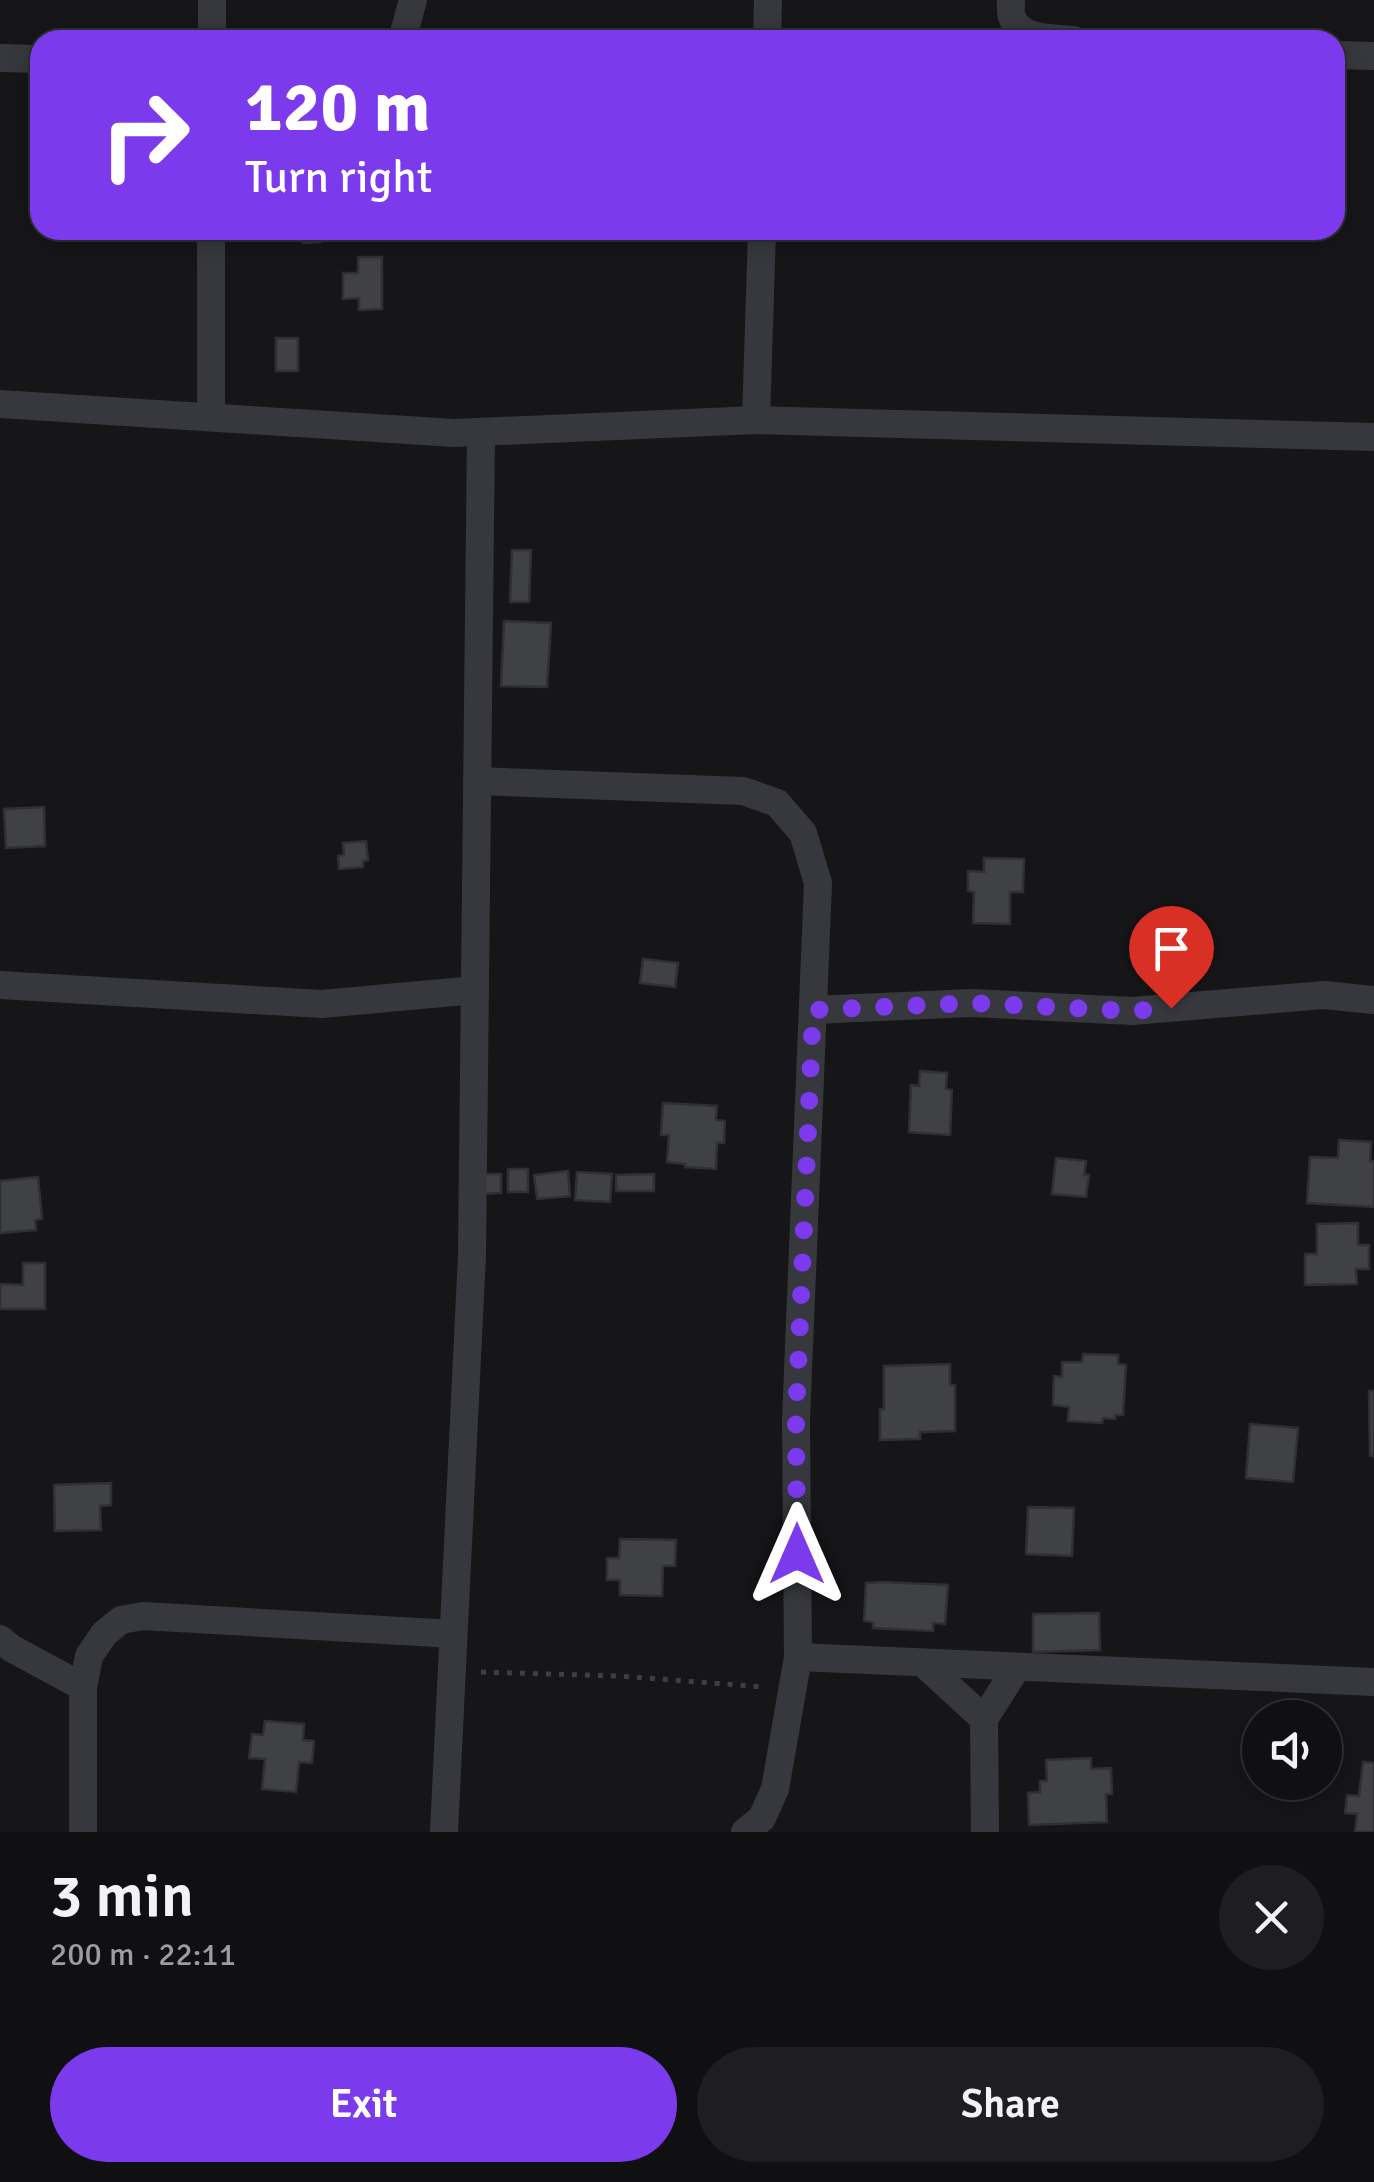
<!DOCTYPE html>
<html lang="en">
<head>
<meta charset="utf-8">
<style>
  :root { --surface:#101012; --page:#1e1e20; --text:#f1f3f6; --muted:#9c9d9f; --line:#303032; --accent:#7c3aed }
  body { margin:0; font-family:Signika,sans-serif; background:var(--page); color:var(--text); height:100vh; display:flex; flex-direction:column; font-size:38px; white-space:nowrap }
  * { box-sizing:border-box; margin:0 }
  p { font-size:32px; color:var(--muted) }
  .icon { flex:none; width:55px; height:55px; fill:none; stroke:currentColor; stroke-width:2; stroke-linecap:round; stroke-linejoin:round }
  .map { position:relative; height:1832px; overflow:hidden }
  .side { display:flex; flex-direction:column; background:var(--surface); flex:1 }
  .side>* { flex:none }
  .top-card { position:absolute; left:30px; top:30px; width:1315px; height:210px; border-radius:30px; box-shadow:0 5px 25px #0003,0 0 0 2px var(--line); background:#7c3aed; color:#fff; overflow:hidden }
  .controls { position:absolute; left:1242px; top:1700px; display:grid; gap:20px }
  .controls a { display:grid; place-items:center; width:100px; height:100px; border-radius:50%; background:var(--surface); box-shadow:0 5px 25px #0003,0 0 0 2px var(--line); font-size:50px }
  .pin { position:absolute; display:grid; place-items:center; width:85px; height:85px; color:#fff; margin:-102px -42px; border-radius:50% 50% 50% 0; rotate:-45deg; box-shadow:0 0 10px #0007 }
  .pin .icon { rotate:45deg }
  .me { position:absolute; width:110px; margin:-55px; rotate:0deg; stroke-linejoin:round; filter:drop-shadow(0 0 8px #0008) }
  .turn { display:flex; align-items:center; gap:35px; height:210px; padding:0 50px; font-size:45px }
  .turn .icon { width:130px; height:130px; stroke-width:2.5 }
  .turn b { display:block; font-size:70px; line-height:85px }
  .round { display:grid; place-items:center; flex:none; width:105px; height:105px; border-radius:52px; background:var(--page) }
  .head { display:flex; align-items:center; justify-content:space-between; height:170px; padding:0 50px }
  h1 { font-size:60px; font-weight:600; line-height:75px }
  .action { display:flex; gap:20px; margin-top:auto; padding:20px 50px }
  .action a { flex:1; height:115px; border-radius:60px; background:var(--accent); color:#fff; font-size:40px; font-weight:600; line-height:115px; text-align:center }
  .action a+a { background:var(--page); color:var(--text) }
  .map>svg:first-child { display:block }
</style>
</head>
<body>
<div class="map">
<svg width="1374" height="1832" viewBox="0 0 1374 1832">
  <rect width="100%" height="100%" fill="#161618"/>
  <g fill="#404145" stroke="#303034" stroke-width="2.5">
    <path d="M283 230H360V237L320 238V242L303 243V236L283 237Z"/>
    <path d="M358 257H382V309L359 310V298L343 299V273H358Z"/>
    <rect x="276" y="338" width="22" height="33"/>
    <path d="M512 550H531L529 602H510Z"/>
    <path d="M504 621 551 623 547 687 501 686Z"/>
    <path d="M44 807 45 846 6 848 4 809Z"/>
    <path d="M366 841 368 860 363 861V867L339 869 338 856 344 855 343 843Z"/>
    <path d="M984 858 1024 859 1023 892H1010V924L973 923 974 892 968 891V871L984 872Z"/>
    <path d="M643 959 678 963 675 987 640 983Z"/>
    <path d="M920 1071 947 1073 946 1089 952 1090 950 1135 909 1132 911 1085 919 1086Z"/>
    <path d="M663 1103 717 1106 716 1120 725 1121 724 1143H717L716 1169 685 1167V1164L667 1162 669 1135H661Z"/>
    <path d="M1339 1140 1371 1142 1370 1161H1374V1207L1307 1203 1310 1157 1338 1158Z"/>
    <path d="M1056 1158 1086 1161 1084 1175H1089L1086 1197 1052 1194Z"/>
    <rect x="508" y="1169" width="20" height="23"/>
    <path d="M568 1171 570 1196 537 1199 534 1175Z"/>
    <path d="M577 1172 612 1174 610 1202 575 1200Z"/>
    <path d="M479 1174H501V1193L479 1194Z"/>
    <path d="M654 1174V1191H616V1175Z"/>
    <path d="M38 1177 42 1219 35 1220 36 1230 0 1233V1181Z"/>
    <path d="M1358 1223V1245H1369V1269H1356L1357 1284 1305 1285V1254H1317V1224Z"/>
    <path d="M23 1263H45V1309H0V1284L23 1285Z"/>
    <path d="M1083 1354 1118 1355V1364L1126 1365 1123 1415H1115V1419L1103 1418 1102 1423 1068 1421 1069 1407 1053 1405 1054 1376 1062 1377V1362H1082Z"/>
    <path d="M950 1364V1385H955V1431L920 1432V1439L880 1440V1409H884V1366Z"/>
    <path d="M1369 1391H1374V1456H1370Z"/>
    <path d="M1250 1424 1298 1428 1293 1482 1246 1478Z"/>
    <path d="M111 1483V1505L100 1506 101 1530 55 1531 54 1485Z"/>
    <path d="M1028 1507 1074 1508 1072 1556 1026 1554Z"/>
    <path d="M620 1539 676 1540 675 1566H663L662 1596 620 1595V1580H607V1558H619Z"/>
    <path d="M883 1582 948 1585 945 1624 933 1623V1631L873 1628V1622L864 1621 866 1583Z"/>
    <path d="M1099 1613 1100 1650 1033 1652V1614Z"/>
    <path d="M265 1721 304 1724 303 1740 314 1741 312 1763 299 1762 296 1792 262 1789 265 1759 249 1758 252 1734 263 1735Z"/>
    <path d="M1091 1758V1769L1111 1768 1112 1794H1106L1107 1822 1029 1825 1028 1793 1040 1792V1781H1047L1046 1760Z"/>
    <path d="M1363 1762 1374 1763V1832H1355L1357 1814 1345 1813 1347 1795 1359 1796Z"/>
  </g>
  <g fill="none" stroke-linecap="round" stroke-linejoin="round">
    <path stroke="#3d3f44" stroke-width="5" stroke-dasharray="5 8" stroke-linecap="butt" d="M481 1672 619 1676 764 1687"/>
    <g stroke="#37383d" stroke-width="28">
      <path d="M1011 0C1011 6 1010 12 1012 17 1019 40 1055 38 1073 40"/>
      <path d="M212 40V0"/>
      <path d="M402 40 413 0"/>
      <path d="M767 40 768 0"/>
      <path d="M1335 55 1374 56"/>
      <path d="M0 58 40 59"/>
      <path d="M0 404 454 433 756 420 1374 437"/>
      <path d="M211 417V230"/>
      <path d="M756 420 762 230"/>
      <path d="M477 781 743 791 777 803 803 833 818 883 796 1419 798 1657 775 1789 762 1818 745 1832"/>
      <path d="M0 985 322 1004 475 990"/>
      <path d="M813 1010 972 1003 1132 1011 1324 995 1374 1000"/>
      <path d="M0 1639 11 1648 83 1687"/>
      <path d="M798 1657 1374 1682"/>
      <path d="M923 1663 984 1719"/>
      <path d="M83 1832V1687L89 1656 104 1634 121 1620 143 1616 453 1634"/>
      <path d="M444 1832 472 1255 481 433"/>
      <path d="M985 1832 984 1719 1017 1667"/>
    </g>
  </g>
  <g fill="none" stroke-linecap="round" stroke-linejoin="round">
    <path stroke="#7c3aed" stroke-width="18" stroke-dasharray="0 32.4" d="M797 1554 796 1418 813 1010 972 1003 1132 1011 1171 1008"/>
  </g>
</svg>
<div class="controls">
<a><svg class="icon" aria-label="sound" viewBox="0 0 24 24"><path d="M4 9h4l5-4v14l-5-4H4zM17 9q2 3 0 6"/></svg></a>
</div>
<div class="pin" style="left:1171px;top:1008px;background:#d93025"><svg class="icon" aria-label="arrive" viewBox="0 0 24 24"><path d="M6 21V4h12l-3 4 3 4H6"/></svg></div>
<svg class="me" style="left:797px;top:1554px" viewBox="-20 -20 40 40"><path d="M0-17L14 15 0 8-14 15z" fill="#7c3aed" stroke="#fff" stroke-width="4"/></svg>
<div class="top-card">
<div class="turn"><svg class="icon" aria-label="right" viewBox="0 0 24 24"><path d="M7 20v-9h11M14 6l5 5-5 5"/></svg><div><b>120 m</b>Turn right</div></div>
</div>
</div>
<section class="side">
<div class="head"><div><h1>3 min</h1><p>200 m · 22:11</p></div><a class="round"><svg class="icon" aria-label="close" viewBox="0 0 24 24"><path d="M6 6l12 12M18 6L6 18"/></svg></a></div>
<div class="action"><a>Exit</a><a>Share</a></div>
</section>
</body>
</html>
